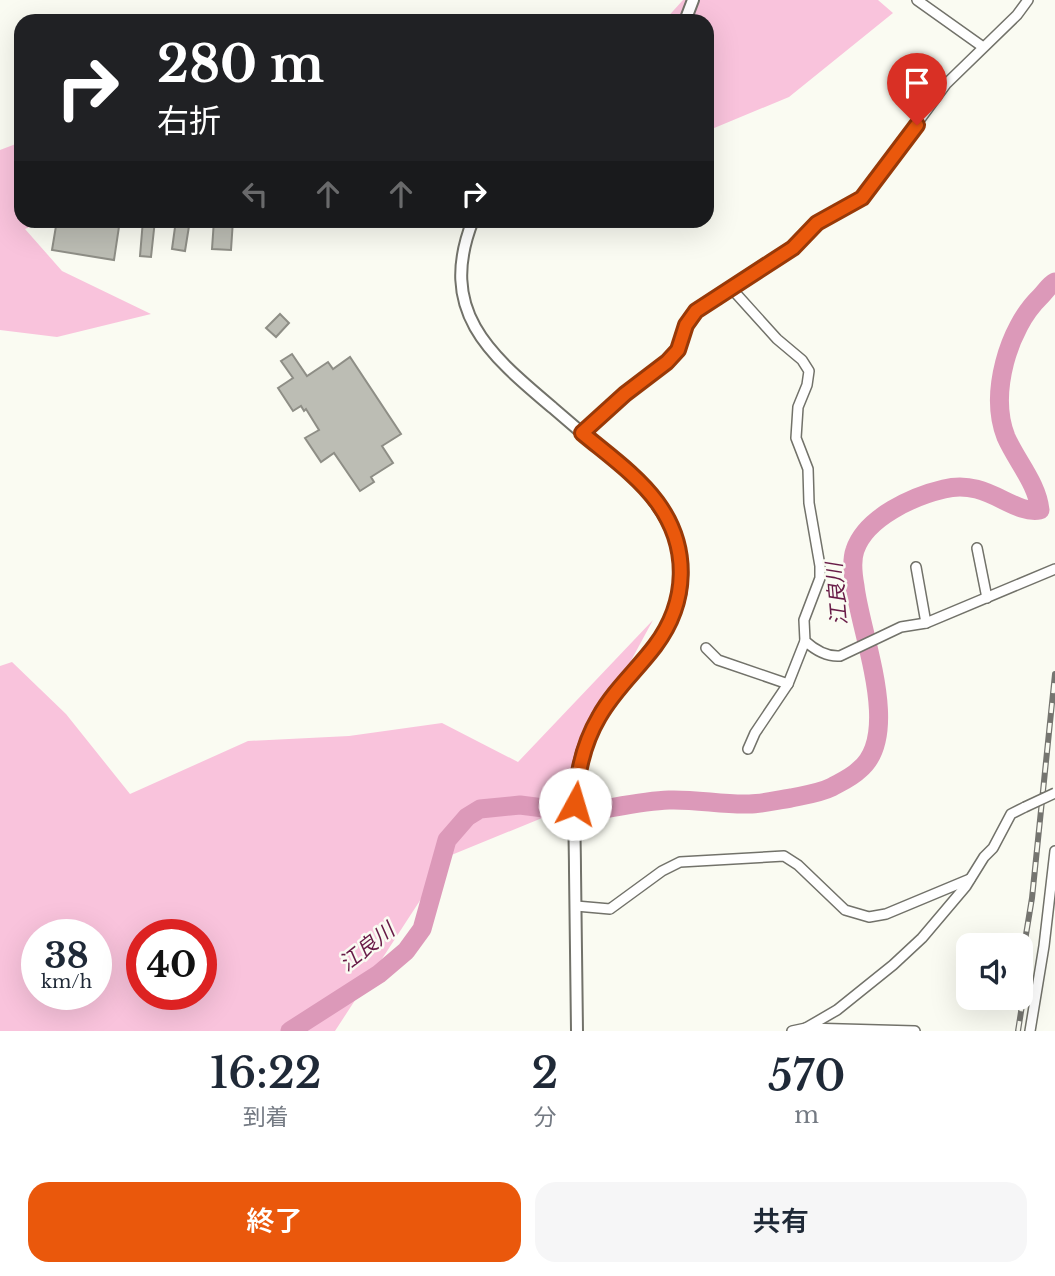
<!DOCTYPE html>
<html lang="ja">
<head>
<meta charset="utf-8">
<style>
  :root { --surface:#fff; --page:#f6f6f7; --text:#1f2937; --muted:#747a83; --accent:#ea580c }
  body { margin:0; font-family:"Libre Baskerville","Noto Sans JP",serif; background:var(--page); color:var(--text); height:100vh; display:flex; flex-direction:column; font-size:26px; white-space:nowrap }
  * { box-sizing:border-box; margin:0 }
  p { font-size:23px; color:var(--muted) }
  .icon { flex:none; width:38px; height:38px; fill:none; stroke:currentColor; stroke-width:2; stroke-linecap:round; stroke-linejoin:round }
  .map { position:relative; height:1031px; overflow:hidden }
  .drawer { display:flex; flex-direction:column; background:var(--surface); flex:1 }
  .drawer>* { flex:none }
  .top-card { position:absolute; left:14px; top:14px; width:700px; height:214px; border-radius:21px; box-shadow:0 7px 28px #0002; background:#202124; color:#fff; overflow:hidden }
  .buttons { position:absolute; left:956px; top:933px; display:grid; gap:14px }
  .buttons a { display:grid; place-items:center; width:77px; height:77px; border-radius:14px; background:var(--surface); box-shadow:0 7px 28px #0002; font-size:35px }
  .speed { position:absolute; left:21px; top:919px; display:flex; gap:14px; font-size:35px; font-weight:700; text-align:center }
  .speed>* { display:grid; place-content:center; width:91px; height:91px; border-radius:50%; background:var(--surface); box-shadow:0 7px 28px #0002; line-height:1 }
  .speed small { font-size:18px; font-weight:400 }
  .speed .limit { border:10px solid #d22; background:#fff; color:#111 }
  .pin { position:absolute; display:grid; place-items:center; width:60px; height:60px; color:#fff; margin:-72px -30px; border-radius:50% 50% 50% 0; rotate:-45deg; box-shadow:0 0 7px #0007 }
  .pin .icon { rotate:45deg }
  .me { position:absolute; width:77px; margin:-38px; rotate:6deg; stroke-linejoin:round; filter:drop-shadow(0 0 5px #0008) }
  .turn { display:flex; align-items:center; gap:24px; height:147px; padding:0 28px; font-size:32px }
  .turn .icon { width:91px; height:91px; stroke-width:2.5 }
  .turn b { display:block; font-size:49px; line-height:60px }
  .lanes { display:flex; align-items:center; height:66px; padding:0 28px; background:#0003; justify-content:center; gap:35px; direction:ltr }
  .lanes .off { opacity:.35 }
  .eta { display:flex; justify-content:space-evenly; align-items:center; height:119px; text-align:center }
  .eta b { font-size:42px; font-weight:600; line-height:49px }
  .action { display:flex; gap:14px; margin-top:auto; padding:14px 28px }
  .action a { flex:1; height:80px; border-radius:21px; background:var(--accent); color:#fff; font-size:28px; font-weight:600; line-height:80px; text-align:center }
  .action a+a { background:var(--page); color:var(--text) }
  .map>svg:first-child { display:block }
</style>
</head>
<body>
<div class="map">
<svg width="1055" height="1031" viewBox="0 0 1055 1031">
  <rect width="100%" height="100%" fill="#fafbf2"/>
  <g fill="#f9c3dc" fill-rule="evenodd">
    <path d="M683 0H878L893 13 789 97 707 131V21H664Z"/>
    <path d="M21 142V220L44 221 25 229 62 271 151 314 57 337 0 330V150Z"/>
    <path d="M653 620 547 816 449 856 335 1031H0V666L12 662 66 714 130 794 248 741 349 736 442 723 518 762ZM37 934H96V994H37ZM142 934H201V994H142Z"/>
  </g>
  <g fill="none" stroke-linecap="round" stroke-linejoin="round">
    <g stroke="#dc99b9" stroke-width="19">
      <path d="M585 812C613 808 642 801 669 800 696 799 723 805 749 804 763 804 777 800 791 798 805 795 820 793 832 787 841 782 852 777 859 770 903 735 860 633 855 586 853 575 851 561 855 550 866 517 914 496 944 489 987 478 1012 515 1040 510 1037 483 1017 462 1006 437 989 394 1008 328 1040 297 1046 291 1049 285 1055 282"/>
      <path d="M290 1031 379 974 406 951 422 929 447 840 467 817 480 809 520 805 567 811"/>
    </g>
  </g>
  <g fill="#bcbdb4" stroke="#8e8e86" stroke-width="2">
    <path d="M57 220H120L114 260 52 250Z"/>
    <path d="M143 220H155L151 257 140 256Z"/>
    <path d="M176 220H190L185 251 172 249Z"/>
    <path d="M214 220H233L231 250 212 249Z"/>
    <path d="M280 314 289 323 276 337 266 328Z"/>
    <path d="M292 354 307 376 328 362 333 369 350 357 401 434 382 446 393 463 371 477 374 482 360 491 334 453 321 462 305 438 319 430 306 409 304 411 301 406 293 411 278 388 293 378 281 361Z"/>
  </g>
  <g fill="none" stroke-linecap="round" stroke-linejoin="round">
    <g stroke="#72726a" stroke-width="12">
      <g id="minor">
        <path d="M917 0 983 47"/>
        <path d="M731 288 777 339 802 360 809 371 807 385 798 407 796 438 808 469 809 503 820 566V578L804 620 805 641C815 650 826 657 840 656L901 627 926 623 1055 569"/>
        <path d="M582 433 626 394 667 362 678 350 686 325 696 311 793 248 817 223 862 198 946 84 1017 15 1028 0"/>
        <path d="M977 548 987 598"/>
        <path d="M916 567 926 623"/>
        <path d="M706 648 718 660 788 684"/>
        <path d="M748 749 755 733 788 684 805 641"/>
        <path d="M576 906 610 909 662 871 680 862 784 856 798 865 845 910 869 917 886 914 970 879"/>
        <path d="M806 1028 837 1010 893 965 922 938 966 886 984 857 993 848 1011 814 1025 807"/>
        <path d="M792 1031 806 1028 915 1031"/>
        <path d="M1030 1031 1044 946 1055 851"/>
      </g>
    </g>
    <g stroke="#72726a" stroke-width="14">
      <g id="tertiary">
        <path d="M685 21 693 0"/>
        <path d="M473 220C437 311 489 354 553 408 581 432 610 457 638 481 685 533 701 590 653 648 625 684 588 718 579 764 572 799 575 835 575 871 576 924 576 978 577 1031"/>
      </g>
    </g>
    <use href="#minor" stroke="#fff" stroke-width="9"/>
    <use href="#tertiary" stroke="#fff" stroke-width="10"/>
    <g stroke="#757570" stroke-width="6">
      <g id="rail">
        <path d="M1020 971 1032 898 1055 674"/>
        <path d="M1018 1031 1029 961"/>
      </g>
    </g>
    <use href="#rail" stroke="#fafbf2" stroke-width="3.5" stroke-dasharray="10" stroke-linecap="butt"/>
    <g stroke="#72726a" stroke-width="12" stroke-linecap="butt">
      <path id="minor-bridge" d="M1025 807 1055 793"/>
    </g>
    <use href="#minor-bridge" stroke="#fff" stroke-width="9"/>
  </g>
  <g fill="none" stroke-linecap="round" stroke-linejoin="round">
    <g stroke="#983908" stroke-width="18">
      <path id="route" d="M575 804C577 773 583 744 599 717 614 690 637 670 655 646 688 602 690 547 657 502 637 475 607 454 582 433L625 394 667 362 678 350 686 325 696 311 793 248 817 223 862 198 917 125"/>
    </g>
    <use href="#route" stroke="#ea580c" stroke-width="12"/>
  </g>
  <g text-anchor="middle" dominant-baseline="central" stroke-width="5" stroke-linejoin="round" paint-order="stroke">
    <g font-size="21" font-style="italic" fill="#681b47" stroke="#fafbf2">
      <text transform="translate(837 594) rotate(-95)">江良川</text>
      <text transform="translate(367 947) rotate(-38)">江良川</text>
    </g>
  </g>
</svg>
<div class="buttons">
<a><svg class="icon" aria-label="sound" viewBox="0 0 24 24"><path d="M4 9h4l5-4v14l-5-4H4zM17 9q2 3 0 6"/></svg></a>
</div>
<div class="speed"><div>38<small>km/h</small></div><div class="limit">40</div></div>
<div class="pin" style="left:917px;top:125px;background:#d93025"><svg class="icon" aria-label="arrive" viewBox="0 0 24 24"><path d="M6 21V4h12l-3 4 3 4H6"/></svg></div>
<svg class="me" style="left:575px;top:804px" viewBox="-20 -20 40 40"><circle r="19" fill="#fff"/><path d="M0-13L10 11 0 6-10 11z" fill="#ea580c"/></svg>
<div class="top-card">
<div class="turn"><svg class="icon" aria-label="right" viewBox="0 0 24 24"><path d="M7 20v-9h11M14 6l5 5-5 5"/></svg><div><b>280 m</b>右折</div></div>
<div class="lanes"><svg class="icon off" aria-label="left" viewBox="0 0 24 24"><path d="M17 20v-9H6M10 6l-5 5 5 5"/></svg><svg class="icon off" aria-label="ahead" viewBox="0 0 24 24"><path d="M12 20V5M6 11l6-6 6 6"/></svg><svg class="icon off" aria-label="ahead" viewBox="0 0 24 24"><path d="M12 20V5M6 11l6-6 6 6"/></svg><svg class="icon" aria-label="right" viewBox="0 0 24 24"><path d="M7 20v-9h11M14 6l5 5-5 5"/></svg></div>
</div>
</div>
<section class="drawer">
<div class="eta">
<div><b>16:22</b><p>到着</p></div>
<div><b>2</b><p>分</p></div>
<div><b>570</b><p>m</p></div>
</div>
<div class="action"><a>終了</a><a>共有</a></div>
</section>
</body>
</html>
